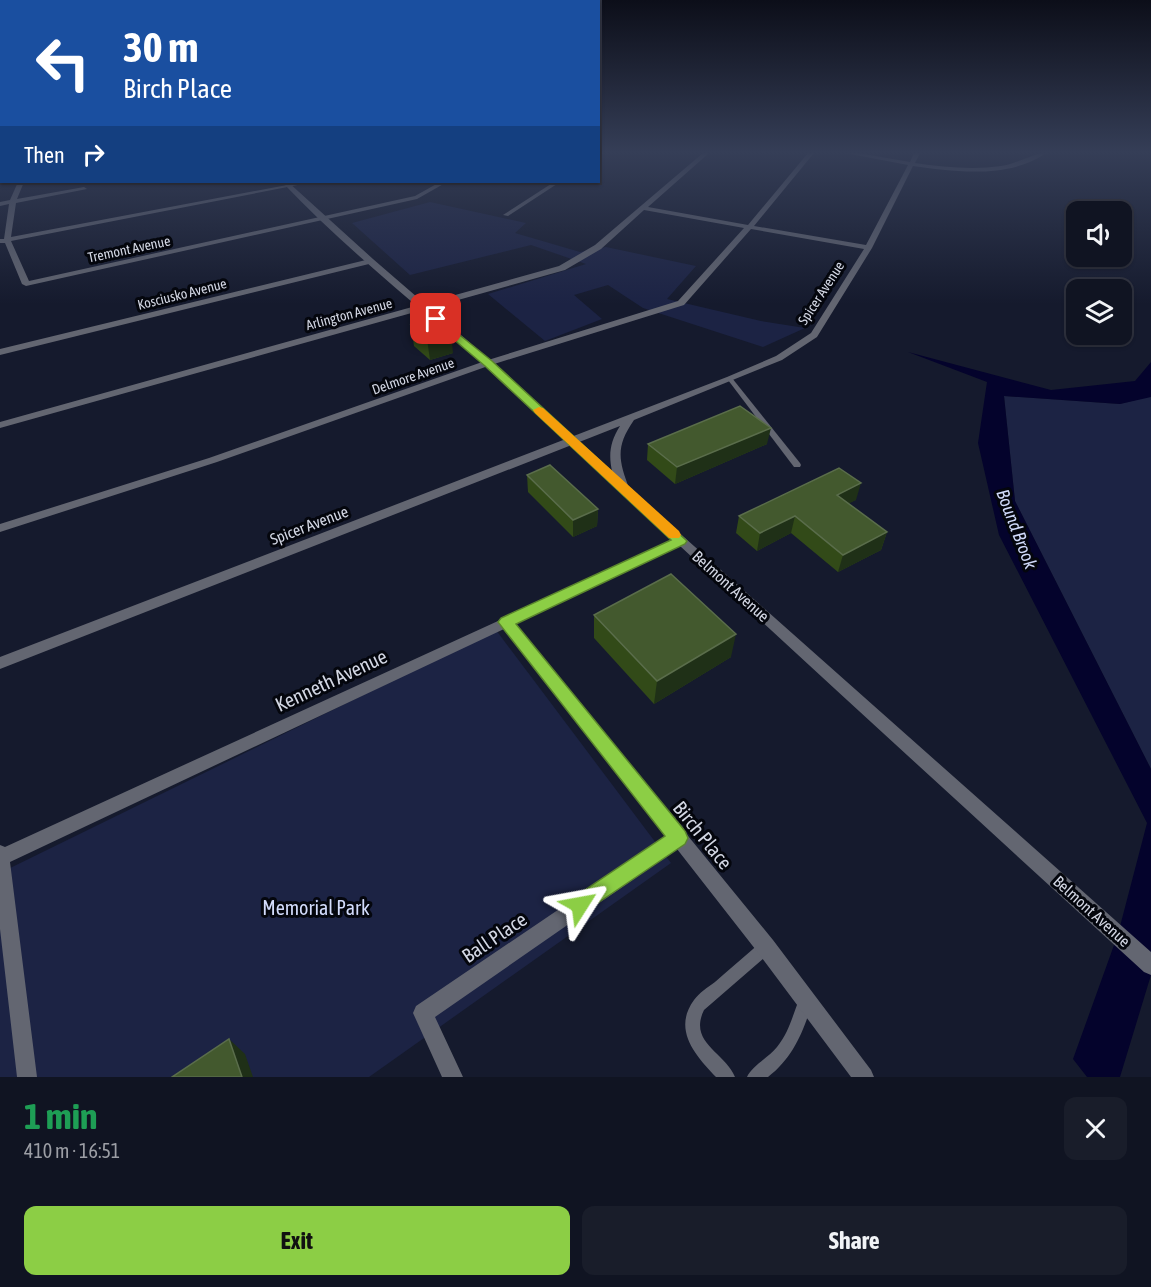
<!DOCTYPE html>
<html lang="en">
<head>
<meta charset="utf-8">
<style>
  :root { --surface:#101422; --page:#191d2a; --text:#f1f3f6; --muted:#9c9ea5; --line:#303340; --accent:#8cce45 }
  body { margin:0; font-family:"Asap Condensed",sans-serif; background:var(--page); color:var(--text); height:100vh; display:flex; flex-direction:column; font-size:22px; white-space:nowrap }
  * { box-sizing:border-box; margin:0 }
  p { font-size:20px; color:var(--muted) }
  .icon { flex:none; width:33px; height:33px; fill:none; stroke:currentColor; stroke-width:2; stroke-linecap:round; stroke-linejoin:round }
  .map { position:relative; height:1077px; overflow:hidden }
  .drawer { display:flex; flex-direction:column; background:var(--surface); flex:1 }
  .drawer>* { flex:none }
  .guide { position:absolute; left:0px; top:0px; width:600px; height:183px; box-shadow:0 2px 4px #0004,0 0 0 2px var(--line); background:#1a4fa0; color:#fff; overflow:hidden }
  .tools { position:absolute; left:1066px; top:201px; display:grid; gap:12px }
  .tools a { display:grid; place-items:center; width:66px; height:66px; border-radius:12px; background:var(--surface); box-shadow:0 2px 4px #0004,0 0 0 2px var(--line); font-size:30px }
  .pin { position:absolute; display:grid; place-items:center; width:51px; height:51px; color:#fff; margin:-26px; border-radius:12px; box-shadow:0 3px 9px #0006 }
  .me { position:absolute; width:66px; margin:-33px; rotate:56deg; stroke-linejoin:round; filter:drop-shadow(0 0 4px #0008) }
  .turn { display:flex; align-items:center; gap:21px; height:126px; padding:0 24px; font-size:27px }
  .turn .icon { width:78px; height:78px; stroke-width:2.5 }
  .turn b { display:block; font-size:42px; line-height:51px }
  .then { display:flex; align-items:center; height:57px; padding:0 24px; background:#0003; gap:12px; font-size:22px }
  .round { display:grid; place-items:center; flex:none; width:63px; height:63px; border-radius:12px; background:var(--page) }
  .head { display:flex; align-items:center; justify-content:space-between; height:102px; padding:0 24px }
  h1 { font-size:36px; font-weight:700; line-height:45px; color:#1e9e55 }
  .cta { display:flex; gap:12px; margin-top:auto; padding:12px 24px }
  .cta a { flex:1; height:69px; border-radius:12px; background:var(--accent); color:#111; font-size:24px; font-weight:700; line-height:69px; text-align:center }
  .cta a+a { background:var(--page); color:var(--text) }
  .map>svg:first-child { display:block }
</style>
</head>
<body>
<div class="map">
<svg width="1151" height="1077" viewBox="0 0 1151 1077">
  <rect width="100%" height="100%" fill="#151a2d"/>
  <g fill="#1c2344">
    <path d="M430 202 526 223 515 233 580 252 606 247 696 266 667 299 761 321 805 328 763 347 643 308 608 285 574 295 602 319 545 341 488 294 586 264 531 245 410 275 352 223Z"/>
    <path d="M1004 396 1120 404 1151 396V769L1015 501Z"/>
    <path d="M496 630 671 863 369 1077H0V873Z"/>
  </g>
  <path fill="#04032c" d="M908 352 1051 390 1135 381 1151 362V397L1120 404 1004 396 1015 501 1151 769V975L1120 1077H1087L1073 1059 1118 934 1147 823 999 535 978 443 987 382Z"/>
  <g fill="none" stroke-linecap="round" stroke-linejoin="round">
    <g fill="#636671" fill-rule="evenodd">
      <path d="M730 377 732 378 800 463 801 465 800 467H794L728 380V378Z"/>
      <path d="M766 940 771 942 773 947 771 952 704 1010C688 1043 725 1052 735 1077H716C696 1056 672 1030 694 1000 699 993 708 987 715 982 730 969 746 955 761 942Z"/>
      <path d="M806 993 811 995 813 1000C804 1030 794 1057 768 1077H747C752 1066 769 1057 777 1047 790 1031 793 1013 801 995Z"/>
    </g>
    <g fill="#636671" fill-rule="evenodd">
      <path d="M598 153H604L598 156Z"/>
      <path d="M703 153H709L648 207 748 225 808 153H814L754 226 866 245 908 165 845 153H858L910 162 914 153H920L915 163C943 167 973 170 1001 166 1016 164 1034 153 1046 153 1009 179 955 172 913 166L872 248 817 337 782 360 634 420C616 446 618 459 629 488L627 491 623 492 617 488C609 464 606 448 620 426L0 669V657L727 377 776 356 811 333 864 249 751 229 684 305 491 365 217 462 0 532V524L209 458 485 361 678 301 744 228 644 210 601 249 565 270 0 428V422L559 266 595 245Z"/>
      <path d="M18 182H24L17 199 84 187 87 189 16 203 11 237 303 182H313L11 241 29 281 415 196 440 182H447L417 199 26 286 22 284 5 243H0V239H4L9 204 0 206V202L10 200Z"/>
      <path d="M554 182H560L508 216 503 215Z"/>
      <path d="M370 259H373V263L0 355V349Z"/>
      <path d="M681 537 685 538 687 541 685 544 515 624 773 940 871 1070 874 1077H851L759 954 677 849 435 1017 463 1077H442L413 1013 416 1006 667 836 504 629 10 862 37 1077H17L0 929V845L5 847Z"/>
    </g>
    <path fill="#636671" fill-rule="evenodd" d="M282 182H288L373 259 491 361 685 538 1151 952V975L1144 972C933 779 722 586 513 391 437 320 353 257 282 182Z"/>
  </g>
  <g fill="#324a18">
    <path d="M411 325 453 353 430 360 414 346Z"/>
    <path d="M648 444H767L675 484 647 460Z"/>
    <path d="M527 475 598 509 597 526 573 537 528 492Z"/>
    <path d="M856 500 848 503 887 532 881 550 838 572 791 533 757 551 736 533 739 516Z"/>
    <path d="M594 615 731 657 654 704 594 638Z"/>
  </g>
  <g fill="#1f3017">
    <path d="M451 332 453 353 430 360 427 339Z"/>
    <path d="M771 428 767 444 675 484 677 467Z"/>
    <path d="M861 483 856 500 832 512 837 495Z"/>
    <path d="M598 509 597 526 573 537V520Z"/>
    <path d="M795 516 791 533 757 551 760 533Z"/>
    <path d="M887 532 881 550 838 572 843 555Z"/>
    <path d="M736 634 731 657 654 704 657 681Z"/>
    <path d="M229 1039 245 1054 253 1077H242Z"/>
  </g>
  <g fill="#43592e" stroke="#5a6d4b" stroke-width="1.5">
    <path d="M434 318 451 332 427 339 411 325Z"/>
    <path d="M740 406 771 428 677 467 648 444Z"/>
    <path d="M550 465 598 509 573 520 527 475Z"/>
    <path d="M839 468 861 483 837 495 887 532 843 555 795 516 760 533 739 516Z"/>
    <path d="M671 574 736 634 657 681 594 615Z"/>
    <path d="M229 1039 242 1077H172Z"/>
  </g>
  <linearGradient id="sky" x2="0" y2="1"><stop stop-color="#0c0e19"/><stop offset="0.5" stop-color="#353e57"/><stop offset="1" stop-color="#353e57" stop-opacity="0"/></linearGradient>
  <rect width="1151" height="304" fill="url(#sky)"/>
  <path fill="#8cce45" stroke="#5b862d" stroke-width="1.5" d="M436 316 492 361 687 541 685 544 516 624 685 831 688 838 685 844 580 915 573 912 570 905 573 898 665 836 498 622 501 618 671 540 485 366 432 321 431 319Z"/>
  <path fill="#f59e0b" d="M539 407 543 408 679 531 681 535 679 538H669L535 413 533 410Z"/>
  <g text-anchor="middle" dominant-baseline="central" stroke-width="6" stroke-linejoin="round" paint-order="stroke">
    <g font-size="14" fill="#d3d7e4" stroke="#04060d">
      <text transform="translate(129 249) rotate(-12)">Tremont Avenue</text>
      <text transform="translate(821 293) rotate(-57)">Spicer Avenue</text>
      <text transform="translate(182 294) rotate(-14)">Kosciusko Avenue</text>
      <text transform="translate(349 314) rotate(-15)">Arlington Avenue</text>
      <text transform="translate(413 376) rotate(-19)">Delmore Avenue</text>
    </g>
    <g font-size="16" fill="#d3d7e4" stroke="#04060d">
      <text transform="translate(309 525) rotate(-21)">Spicer Avenue</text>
      <text transform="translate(731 586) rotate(42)">Belmont Avenue</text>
      <text transform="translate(1092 911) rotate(42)">Belmont Avenue</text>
    </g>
    <g font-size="18" font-style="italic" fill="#d0dafa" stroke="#04060d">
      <text transform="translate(1017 529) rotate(69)">Bound Brook</text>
    </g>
    <g font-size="20" fill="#d3d7e4" stroke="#04060d">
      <text transform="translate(331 680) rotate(-25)">Kenneth Avenue</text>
      <text transform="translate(703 835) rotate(51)">Birch Place</text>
      <text transform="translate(494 937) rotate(-34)">Ball Place</text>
    </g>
    <g font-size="20" fill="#d3dcfc" stroke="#04060d">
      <text x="316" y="907">Memorial Park</text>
    </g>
  </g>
</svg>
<div class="tools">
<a><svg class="icon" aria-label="sound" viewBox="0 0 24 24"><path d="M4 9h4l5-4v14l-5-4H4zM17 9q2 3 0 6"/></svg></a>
<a><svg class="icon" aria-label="layers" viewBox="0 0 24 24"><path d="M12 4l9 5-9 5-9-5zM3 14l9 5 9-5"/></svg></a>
</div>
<div class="pin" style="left:436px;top:319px;background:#d93025"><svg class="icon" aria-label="arrive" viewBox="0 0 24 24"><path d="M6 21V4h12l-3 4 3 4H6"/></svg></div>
<svg class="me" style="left:580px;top:905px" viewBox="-20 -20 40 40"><path d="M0-17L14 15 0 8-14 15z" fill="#8cce45" stroke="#fff" stroke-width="4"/></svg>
<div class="guide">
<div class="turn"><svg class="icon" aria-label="left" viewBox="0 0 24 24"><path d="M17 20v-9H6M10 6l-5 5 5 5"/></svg><div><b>30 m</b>Birch Place</div></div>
<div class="then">Then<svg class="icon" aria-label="right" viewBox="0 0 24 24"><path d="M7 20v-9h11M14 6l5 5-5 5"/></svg></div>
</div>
</div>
<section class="drawer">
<div class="head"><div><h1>1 min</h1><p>410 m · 16:51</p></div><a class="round"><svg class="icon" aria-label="close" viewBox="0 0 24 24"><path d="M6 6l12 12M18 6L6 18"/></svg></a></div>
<div class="cta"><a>Exit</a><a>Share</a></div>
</section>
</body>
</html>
